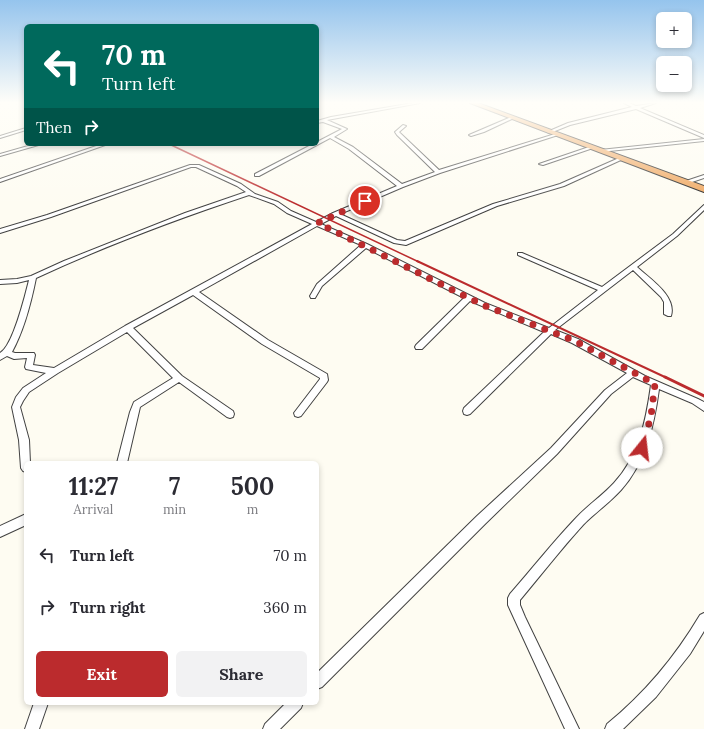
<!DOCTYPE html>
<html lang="en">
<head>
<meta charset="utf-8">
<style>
  :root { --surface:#fff; --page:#f2f2f3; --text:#2b2b33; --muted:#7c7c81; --accent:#bb2b2d }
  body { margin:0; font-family:Lora,serif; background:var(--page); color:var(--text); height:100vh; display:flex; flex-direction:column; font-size:15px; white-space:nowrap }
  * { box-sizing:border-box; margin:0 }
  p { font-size:13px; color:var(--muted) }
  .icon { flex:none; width:22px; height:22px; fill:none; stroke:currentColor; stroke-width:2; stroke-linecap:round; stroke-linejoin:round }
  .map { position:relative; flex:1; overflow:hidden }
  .sheet { position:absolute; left:24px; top:461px; width:295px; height:244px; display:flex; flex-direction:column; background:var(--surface); border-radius:6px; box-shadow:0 2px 6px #0003 }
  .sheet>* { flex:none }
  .banner { position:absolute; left:24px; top:24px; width:295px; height:122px; border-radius:6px; box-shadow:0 2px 6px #0003; background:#00695c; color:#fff; overflow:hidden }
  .buttons { position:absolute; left:656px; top:12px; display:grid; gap:8px }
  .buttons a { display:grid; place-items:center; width:36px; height:36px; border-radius:6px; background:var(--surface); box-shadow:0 2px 6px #0003; font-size:20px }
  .pin { position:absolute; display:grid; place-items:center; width:34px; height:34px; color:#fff; margin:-17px; border:2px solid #fff; border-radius:50%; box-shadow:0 1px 4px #0007 }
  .me { position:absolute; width:44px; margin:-22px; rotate:16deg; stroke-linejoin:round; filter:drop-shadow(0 0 3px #0008) }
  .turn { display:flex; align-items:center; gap:14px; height:84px; padding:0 12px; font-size:18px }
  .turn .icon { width:52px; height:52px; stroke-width:2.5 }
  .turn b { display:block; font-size:28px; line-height:34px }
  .then { display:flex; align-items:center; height:38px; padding:0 12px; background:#0003; gap:8px; font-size:15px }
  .eta { display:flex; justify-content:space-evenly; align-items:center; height:68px; text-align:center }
  .eta b { font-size:24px; font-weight:800; line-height:28px }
  .button { display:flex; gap:8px; margin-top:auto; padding:8px 12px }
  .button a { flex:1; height:46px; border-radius:6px; background:var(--accent); color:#fff; font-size:16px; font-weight:800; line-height:46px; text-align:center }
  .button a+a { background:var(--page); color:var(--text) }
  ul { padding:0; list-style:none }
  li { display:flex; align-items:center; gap:12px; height:52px; padding:0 12px }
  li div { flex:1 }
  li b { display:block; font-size:15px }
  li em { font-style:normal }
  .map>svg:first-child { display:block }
</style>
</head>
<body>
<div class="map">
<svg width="704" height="729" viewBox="0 0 704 729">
  <rect width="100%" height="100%" fill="#fefcf2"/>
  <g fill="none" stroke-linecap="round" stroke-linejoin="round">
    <g stroke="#424242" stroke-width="2">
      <g id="street">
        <path d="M413 103H420L327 120 347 129 334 137 353 147 402 184 435 172 397 135 395 132 403 125 406 126 399 132 400 133 439 170 555 134 558 135 440 173 403 187 340 214 397 240 405 241 493 204 560 184 619 158 623 159 564 186 497 206 406 245 394 243 336 216 321 224 367 244 485 303 549 328 598 290 518 255V253H522L602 287 673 234 704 205V210L677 236 637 267C650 279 677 296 671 316H668L664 314V302L661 297 633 270 555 330 578 339 645 376 698 399 704 402V411L692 403 659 389C654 426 646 462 621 490 609 503 595 513 583 525 561 549 541 575 520 600V605L525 617 579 729H565L508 605V598L510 594C532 569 553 542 576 518 588 505 602 496 614 483 639 456 646 421 651 385L633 377 611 394 557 454 485 524 322 687 317 689V673L477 516 551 448 605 390 627 373 572 343 551 334 470 414 467 415 464 414 463 411 464 408 544 332 470 301 422 349H416L415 347 416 345 464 298 366 248 322 286 315 298H311L310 296 317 284 361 245 317 226 199 292 268 340 327 374 328 380 327 382 301 416 298 417 295 416 294 413 320 379V378L262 344 193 295 133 328 182 376 233 411 234 414 233 417 230 418 227 417 179 382 140 407 127 463H117L130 412 134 402 173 378 127 332 58 373 29 392 23 401 20 407 29 440 30 463H26V472L23 471 21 468 19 440 12 407 16 397 23 388 46 373 26 369 25 367 27 358 14 359 7 356 0 360V353C13 346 25 296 29 280L17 283 0 284V280L17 279 31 276 64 261 185 213 246 192 237 186 196 167H191L51 217 0 233V229L47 215 190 165H199L241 184 255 194 278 202 291 211 316 222 333 213 397 186 349 149 330 138 259 176H255V174L313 144H317V142L342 129 323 122 317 123V121L331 117ZM249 195 274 204 287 213 312 224 125 326 54 368 33 365 35 355 34 353H15L12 352C24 330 31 303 36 278 105 246 177 219 249 195Z"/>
        <path d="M624 103H629L636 106 656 103 640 108 704 135V138L636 109 570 125 550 133 547 132 568 123 632 107Z"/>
        <path d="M511 117 514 118 484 132 471 136 469 135Z"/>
        <path d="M26 128V130L0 138V136Z"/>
        <path d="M704 139V141L600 152 598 151 600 150Z"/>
        <path d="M35 144H42L0 156V154Z"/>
        <path d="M102 144H108L0 182V179Z"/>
        <path d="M589 147 593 148 543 165 539 164Z"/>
        <path d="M704 175V178L686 184 683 182Z"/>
        <path d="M26 514V525L0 537V526Z"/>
        <path d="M704 613V631L690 654 656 697 623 729H605L607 724C645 693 675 657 700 615Z"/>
        <path d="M34 703H48L39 729H25Z"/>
        <path d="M286 703H303L301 708 280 729H263L265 724Z"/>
      </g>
    </g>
    <g stroke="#202020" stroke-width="2">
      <path id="highway" d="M470 103H478L704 186V192Z"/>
    </g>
    <use href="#street" fill="#fff" fill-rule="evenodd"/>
    <use href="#highway" fill="#efa65f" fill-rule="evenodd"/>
    <path stroke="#bb2b2d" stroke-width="1.5" d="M169 144 419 262"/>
    <path stroke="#bb2b2d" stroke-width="2" d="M417 261 667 378"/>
    <path stroke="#bb2b2d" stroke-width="3" d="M665 377 704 396"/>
  </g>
  <linearGradient id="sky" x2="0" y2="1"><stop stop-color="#95c4ed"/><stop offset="0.5" stop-color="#fffef9"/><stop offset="1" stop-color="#fffef9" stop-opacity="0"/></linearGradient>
  <rect width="704" height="205" fill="url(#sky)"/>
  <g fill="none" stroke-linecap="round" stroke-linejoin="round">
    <path stroke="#bb2b2d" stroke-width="7" stroke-dasharray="0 12.6" d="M365 201 318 223 483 305 575 341 655 384 651 416 642 448"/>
  </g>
</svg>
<div class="buttons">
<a>+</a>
<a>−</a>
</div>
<div class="pin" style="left:365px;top:201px;background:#d93025"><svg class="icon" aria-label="arrive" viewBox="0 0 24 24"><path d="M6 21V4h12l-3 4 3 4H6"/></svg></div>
<svg class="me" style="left:642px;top:448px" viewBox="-20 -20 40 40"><circle r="19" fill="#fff"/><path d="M0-13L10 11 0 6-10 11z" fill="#bb2b2d"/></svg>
<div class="banner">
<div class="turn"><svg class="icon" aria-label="left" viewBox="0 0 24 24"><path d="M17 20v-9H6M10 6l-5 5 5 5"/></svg><div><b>70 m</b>Turn left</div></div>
<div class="then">Then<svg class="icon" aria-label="right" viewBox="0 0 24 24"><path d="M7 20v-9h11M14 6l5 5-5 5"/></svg></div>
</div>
<section class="sheet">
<div class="eta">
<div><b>11:27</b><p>Arrival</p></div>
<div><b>7</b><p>min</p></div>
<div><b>500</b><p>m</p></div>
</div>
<ul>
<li><svg class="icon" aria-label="left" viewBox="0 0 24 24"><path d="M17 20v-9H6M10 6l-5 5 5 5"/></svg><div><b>Turn left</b></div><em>70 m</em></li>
<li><svg class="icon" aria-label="right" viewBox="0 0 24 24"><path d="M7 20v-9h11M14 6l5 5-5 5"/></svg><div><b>Turn right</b></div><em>360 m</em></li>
</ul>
<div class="button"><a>Exit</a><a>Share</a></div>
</section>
</div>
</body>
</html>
